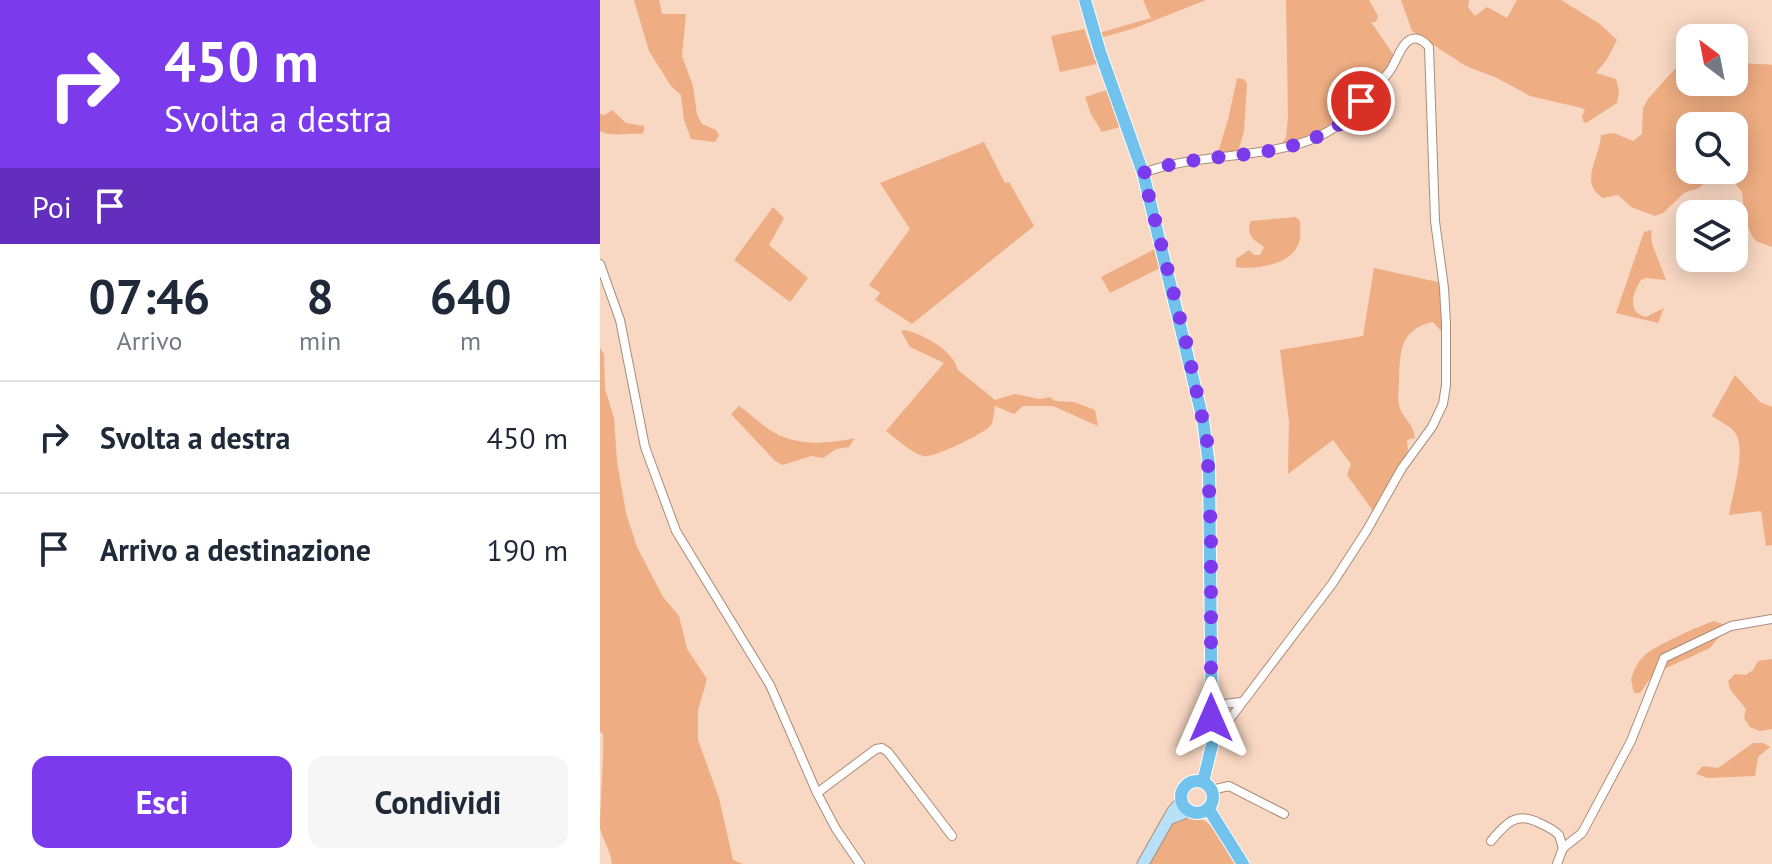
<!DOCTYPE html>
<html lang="it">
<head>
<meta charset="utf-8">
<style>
  :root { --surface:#fff; --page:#f6f6f7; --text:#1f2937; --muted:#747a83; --line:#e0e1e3; --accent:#7c3aed }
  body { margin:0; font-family:"PT Sans",sans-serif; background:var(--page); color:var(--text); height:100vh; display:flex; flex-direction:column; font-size:30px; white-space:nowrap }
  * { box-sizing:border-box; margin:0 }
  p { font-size:26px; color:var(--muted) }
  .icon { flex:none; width:44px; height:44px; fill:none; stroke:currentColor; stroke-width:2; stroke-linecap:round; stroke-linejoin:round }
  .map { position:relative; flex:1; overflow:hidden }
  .side { display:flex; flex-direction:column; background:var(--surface); width:600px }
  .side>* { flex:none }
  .banner { background:#7c3aed; color:#fff; overflow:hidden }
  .needle { width:52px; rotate:328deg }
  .fabs { position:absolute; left:1076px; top:24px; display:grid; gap:16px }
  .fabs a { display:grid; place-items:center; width:72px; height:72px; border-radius:16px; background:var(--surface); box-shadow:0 4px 20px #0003; font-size:40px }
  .pin { position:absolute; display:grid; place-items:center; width:68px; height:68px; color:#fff; margin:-34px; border:4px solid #fff; border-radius:50%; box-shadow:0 2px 8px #0007 }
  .me { position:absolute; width:88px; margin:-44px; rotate:0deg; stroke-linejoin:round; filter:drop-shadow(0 0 6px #0008) }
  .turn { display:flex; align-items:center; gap:28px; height:168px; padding:0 32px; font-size:36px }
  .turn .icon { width:104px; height:104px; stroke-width:2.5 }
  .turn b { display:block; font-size:56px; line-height:68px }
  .then { display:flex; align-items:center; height:76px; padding:0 32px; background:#0003; gap:16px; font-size:30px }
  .eta { display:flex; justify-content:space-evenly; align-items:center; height:136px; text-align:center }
  .eta b { font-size:48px; font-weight:700; line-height:56px }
  .cta { display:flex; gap:16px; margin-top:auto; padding:16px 32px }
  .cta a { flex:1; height:92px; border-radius:16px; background:var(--accent); color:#fff; font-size:32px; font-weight:700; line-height:92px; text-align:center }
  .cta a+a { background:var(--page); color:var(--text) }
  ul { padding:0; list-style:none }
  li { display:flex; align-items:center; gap:24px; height:112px; padding:0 32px; border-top:2px solid var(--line) }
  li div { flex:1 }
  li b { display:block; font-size:30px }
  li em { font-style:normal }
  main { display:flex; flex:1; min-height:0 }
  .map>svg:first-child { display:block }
</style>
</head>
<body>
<main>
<section class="side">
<div class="banner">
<div class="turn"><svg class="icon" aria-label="right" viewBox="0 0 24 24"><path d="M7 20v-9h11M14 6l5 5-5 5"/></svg><div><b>450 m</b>Svolta a destra</div></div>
<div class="then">Poi<svg class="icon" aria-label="arrive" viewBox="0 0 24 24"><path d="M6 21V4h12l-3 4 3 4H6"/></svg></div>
</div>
<div class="eta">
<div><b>07:46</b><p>Arrivo</p></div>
<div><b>8</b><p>min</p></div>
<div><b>640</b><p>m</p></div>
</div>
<ul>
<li><svg class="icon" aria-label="right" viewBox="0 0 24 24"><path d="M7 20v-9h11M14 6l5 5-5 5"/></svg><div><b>Svolta a destra</b></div><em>450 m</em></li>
<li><svg class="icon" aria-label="arrive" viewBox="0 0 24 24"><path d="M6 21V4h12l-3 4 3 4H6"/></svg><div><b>Arrivo a destinazione</b></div><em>190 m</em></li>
</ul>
<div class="cta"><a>Esci</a><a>Condividi</a></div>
</section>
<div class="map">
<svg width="1172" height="864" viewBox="0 0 1172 864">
  <rect width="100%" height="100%" fill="#f8d7c3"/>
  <g fill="#eead82" fill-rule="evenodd">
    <path d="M34 0H59L62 14H86L82 56 93 86 97 115 102 124 116 130 119 135 115 142 91 139 84 120 81 95 71 86 49 51Z"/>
    <path d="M543 0H606L535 28 500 38 499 33 551 18Z"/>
    <path d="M686 0H769L778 16 776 22H771L795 57C782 78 754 113 733 126 717 135 698 140 680 146L686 138 688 116Z"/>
    <path d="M801 0H869L868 7 875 16 887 7 907 18 917 0H961L1000 24 1017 40 1007 59 996 73 1016 79 1019 91 1017 103 986 123 983 121 982 115 985 111 982 108 930 96 897 78 866 66 812 31Z"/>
    <path d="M484 29 497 64 460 72 451 36Z"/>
    <path d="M1090 52V82H1134V52C1148 69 1154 62 1172 65V247L1156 241 1152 236 1145 219 1142 192 1127 173 1111 177 1099 188 1084 193 1063 213 1055 216 1031 207 1018 195 1003 198C978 183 1000 158 1001 135L1014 133 1033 141 1042 134 1043 108 1048 99ZM1134 126V170H1090V126Z"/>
    <path d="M637 78 643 79 647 83 644 131 638 152 617 155 628 120Z"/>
    <path d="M507 90 520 127 502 132 491 114 485 97Z"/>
    <path d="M12 110 26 123 44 126V131L42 134C29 133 10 137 0 131V114L5 115Z"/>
    <path d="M384 142 405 183 409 182 434 226 312 324 275 300 280 293 269 285 310 229 280 183Z"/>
    <path d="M173 207 184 218 169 245 208 278 190 302 134 260Z"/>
    <path d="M696 217 700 221C700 229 702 239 697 247 688 265 654 270 636 267V259L649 250 654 255H660L664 247C654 240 645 235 651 221Z"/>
    <path d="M1051 230 1052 244 1066 280 1046 278 1041 280C1032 294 1027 312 1046 317L1064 308 1058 323 1016 313 1044 232Z"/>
    <path d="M555 249 560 268 510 293 501 277Z"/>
    <path d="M774 268 842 283 844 334 833 322C800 329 800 351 799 380 799 387 797 398 799 405 801 417 813 422 815 438L807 440 808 451 773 511 747 475 751 464 733 440 688 474 689 422 680 350 763 336Z"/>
    <path d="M306 330C325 336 352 349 358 370L395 400 415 394 440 399 450 397 455 401 474 402 495 410 498 426 453 406H423L414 414 395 406C394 411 394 420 391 425 386 433 332 459 323 456 310 452 297 439 286 431L344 363 310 347 301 331Z"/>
    <path d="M0 348 4 354 5 389 14 418 17 462 26 513 37 547 63 597 79 616 87 649 107 679 98 710V740L119 798 133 860 143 864H12C11 851 3 841 0 828 0 802 4 763 3 734L0 732Z"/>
    <path d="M1135 375 1160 402 1172 407V545L1166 546 1161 511 1129 515C1132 495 1148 447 1134 431 1128 425 1119 421 1112 416Z"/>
    <path d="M139 406C151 414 162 426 175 433 199 446 229 444 255 438L249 447 236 449 223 458 211 456 183 465 175 461 131 414Z"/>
    <path d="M1114 621 1125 625V630L1110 648 1062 670H1056L1040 693H1034L1031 679C1034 671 1037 662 1044 656 1052 647 1101 625 1114 621Z"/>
    <path d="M1172 659V729L1160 731 1150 727 1144 718 1146 709 1130 689 1128 681 1135 674 1146 675 1153 670 1158 661Z"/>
    <path d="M1153 743H1163L1170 747 1158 757 1155 776 1108 778 1096 774 1103 766 1118 768Z"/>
    <path d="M588 816C615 817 622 844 636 864H548L574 821Z"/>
  </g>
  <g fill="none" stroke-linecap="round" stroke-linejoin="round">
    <g stroke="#aa8c79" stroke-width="10">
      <g id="street">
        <path d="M543 173C602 150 689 162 738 125 752 115 778 86 789 72 796 63 799 48 808 41 816 35 824 41 829 47L835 221 844 288 846 323V385L843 404 832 427 802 468 767 530 732 584 614 740"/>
        <path d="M0 264 20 320 45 447 76 531 170 685 217 793 236 829 260 864"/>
        <path d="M611 702 624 704 641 702"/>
        <path d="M611 790 629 786 684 814"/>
        <path d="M217 793 276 749 282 748 288 752 352 836"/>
        <path d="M891 841C904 826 914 812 935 821 944 825 952 828 959 835L963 848 957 864"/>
        <path d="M963 848 982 833 1031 741 1064 658 1131 626 1172 619"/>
      </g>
    </g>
    <g stroke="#aa8c79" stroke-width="13">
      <g id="secondary">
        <path d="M571 818 589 811"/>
        <path d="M543 864 573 811 582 801"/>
      </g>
    </g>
    <g stroke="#fff" stroke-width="14">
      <g id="primary">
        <path d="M485 0 500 52 543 173 603 420 609 465 612 745 603 782"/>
        <circle cx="597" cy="797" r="16"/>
        <path d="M608 808 643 864"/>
      </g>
    </g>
    <use href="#street" stroke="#fff" stroke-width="8"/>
    <use href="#secondary" stroke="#b8e0f6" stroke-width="11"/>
    <use href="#primary" stroke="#71c2ed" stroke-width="12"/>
  </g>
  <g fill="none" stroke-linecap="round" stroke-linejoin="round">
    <path stroke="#7c3aed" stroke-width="14" stroke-dasharray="0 25.2" d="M611 718V535L607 440 586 342 543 173C604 149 678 164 735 127 746 121 753 110 761 101"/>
  </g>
</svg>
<div class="fabs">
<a><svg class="needle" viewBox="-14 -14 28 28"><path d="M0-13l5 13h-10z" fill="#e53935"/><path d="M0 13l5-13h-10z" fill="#747a83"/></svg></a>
<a><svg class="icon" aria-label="search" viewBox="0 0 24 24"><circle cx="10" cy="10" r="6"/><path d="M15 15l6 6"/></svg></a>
<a><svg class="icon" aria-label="layers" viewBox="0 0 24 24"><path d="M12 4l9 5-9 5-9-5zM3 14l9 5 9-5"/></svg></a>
</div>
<div class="pin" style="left:761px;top:101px;background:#d93025"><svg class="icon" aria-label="arrive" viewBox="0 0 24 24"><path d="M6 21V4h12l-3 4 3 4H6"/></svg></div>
<svg class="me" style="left:611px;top:718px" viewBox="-20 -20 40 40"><path d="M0-17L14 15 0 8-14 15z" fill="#7c3aed" stroke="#fff" stroke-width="4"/></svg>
</div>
</main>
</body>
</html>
